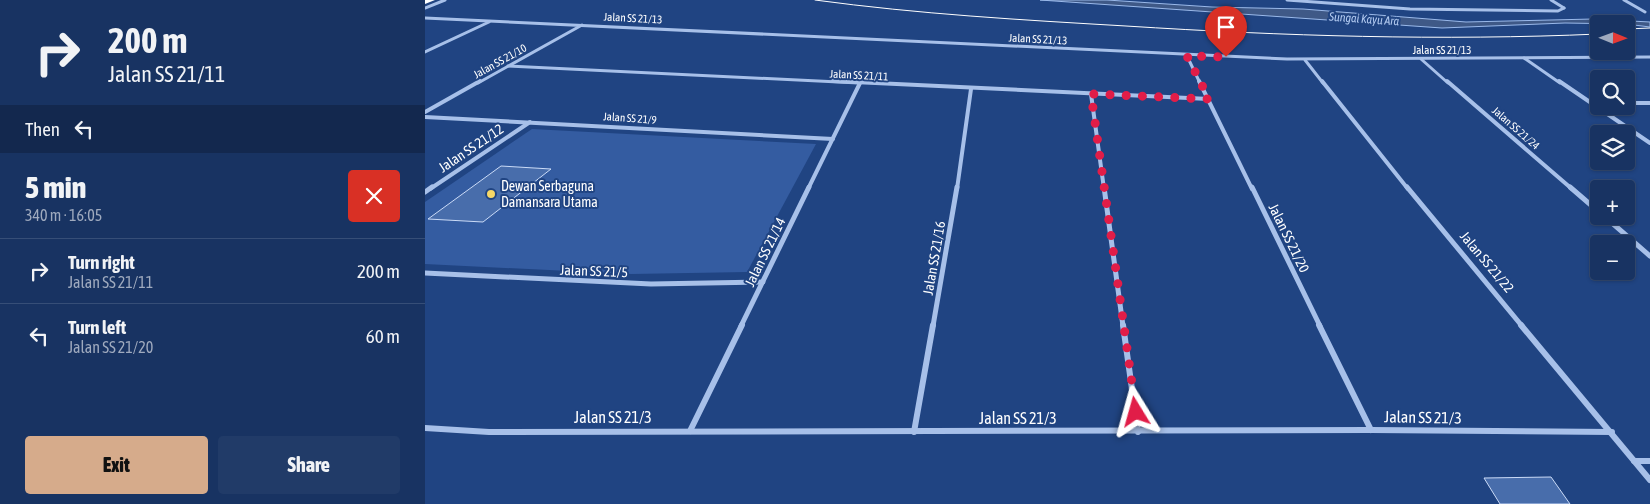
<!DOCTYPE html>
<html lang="en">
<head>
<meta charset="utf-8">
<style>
  :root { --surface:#183362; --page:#213b68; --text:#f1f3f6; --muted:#9faabe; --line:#364e77; --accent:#d6ab8b }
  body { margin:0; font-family:"Asap Condensed",sans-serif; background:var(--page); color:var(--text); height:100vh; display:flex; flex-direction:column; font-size:19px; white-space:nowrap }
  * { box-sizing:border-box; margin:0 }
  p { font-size:16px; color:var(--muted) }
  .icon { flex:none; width:28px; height:28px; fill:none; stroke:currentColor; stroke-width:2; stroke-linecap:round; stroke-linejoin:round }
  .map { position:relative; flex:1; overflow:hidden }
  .side { display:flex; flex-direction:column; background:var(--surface); width:425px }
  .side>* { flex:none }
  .top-card { background:#183362; color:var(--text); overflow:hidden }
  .needle { width:32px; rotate:91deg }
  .buttons { position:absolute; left:1165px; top:15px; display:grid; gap:10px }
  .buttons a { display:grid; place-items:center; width:45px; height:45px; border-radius:5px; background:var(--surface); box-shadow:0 1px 4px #0004,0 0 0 1px var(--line); font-size:25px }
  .pin { position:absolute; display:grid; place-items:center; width:42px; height:42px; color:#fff; margin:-51px -21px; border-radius:50% 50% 50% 0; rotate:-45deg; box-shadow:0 0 5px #0007 }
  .pin .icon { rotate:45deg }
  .me { position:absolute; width:55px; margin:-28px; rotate:352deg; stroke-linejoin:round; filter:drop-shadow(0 0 4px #0008) }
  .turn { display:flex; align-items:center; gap:18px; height:105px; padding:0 25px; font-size:22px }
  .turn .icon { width:65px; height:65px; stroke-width:2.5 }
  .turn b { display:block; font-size:35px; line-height:42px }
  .then { display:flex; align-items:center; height:48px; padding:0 25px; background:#0003; gap:10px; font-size:19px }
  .round { display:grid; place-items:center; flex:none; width:52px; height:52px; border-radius:5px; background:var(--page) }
  .summary { display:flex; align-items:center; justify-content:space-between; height:85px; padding:0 25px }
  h1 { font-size:30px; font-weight:800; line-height:38px }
  .cta { display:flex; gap:10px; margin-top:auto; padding:10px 25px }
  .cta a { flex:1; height:58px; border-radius:5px; background:var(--accent); color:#111; font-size:20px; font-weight:800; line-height:58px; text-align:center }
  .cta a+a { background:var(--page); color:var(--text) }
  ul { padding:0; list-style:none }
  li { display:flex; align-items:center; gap:15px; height:65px; padding:0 25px; border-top:1px solid var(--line) }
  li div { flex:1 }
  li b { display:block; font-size:19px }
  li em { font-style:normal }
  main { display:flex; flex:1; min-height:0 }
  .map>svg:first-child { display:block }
</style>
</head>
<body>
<main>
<section class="side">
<div class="top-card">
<div class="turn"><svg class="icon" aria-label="right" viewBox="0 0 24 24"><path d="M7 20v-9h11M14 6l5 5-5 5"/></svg><div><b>200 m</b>Jalan SS 21/11</div></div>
<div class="then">Then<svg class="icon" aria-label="left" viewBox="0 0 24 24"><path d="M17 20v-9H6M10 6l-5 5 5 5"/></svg></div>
</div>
<div class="summary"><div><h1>5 min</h1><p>340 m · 16:05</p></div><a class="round" style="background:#d93025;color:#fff"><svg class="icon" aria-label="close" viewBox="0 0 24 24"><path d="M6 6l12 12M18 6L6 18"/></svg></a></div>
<ul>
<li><svg class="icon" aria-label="right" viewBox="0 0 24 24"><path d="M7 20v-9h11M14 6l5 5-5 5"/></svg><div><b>Turn right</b><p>Jalan SS 21/11</p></div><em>200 m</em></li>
<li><svg class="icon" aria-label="left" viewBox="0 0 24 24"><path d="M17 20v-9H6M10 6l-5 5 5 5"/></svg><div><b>Turn left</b><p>Jalan SS 21/20</p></div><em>60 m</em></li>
</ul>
<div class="cta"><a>Exit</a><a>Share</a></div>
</section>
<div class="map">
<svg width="1225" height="504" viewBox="0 0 1225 504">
  <rect width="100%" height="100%" fill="#204482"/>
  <path fill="#345ca1" d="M107 129 391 144 322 272 206 274 0 264V202Z"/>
  <path fill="#3f5987" stroke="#9ab9ea" d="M615 0H682L787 7 878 9 1041 22 1168 19 1225 22V27L1201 24 1140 23 1017 28Z"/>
  <g fill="#486dab" stroke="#cbdbf7">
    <path d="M76 166 126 169 58 222 3 219Z"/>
    <path d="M1126 477 1145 504H1075L1059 478Z"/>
  </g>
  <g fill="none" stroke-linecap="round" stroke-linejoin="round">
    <g stroke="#a7c0e9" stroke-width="3">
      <path d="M862 0 985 9 1133 11 1139 8"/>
      <path d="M1126 0 1139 8"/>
      <path d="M1199 0 1220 12"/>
      <path d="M0 8 20 0"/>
      <path d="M0 18 862 59 1225 57"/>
      <path d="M0 52 64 22"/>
      <path d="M762 56 775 83"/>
      <path d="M1099 58 1135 83"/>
      <path d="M996 59 1023 83"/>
      <path d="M880 60 898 83"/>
      <path d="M83 66 434 83"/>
      <path d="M53 83 157 25"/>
    </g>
    <g stroke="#a7c0e9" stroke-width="4">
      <path d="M408 81 784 99"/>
      <path d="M774 81 827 189"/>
      <path d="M897 81 983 189"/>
      <path d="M1022 81 1147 189"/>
      <path d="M1134 81 1225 143"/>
      <path d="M666 94 679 189"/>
      <path d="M1201 103H1225"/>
      <path d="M0 112 55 81"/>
      <path d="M0 117 408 139"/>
      <path d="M5 189 105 122"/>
      <path d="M383 189 435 83"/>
      <path d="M532 189 546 89"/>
    </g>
    <g stroke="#a7c0e9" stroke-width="5">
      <path d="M679 187 698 326"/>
      <path d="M827 187 895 326"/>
      <path d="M982 187 1097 326"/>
      <path d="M1145 187 1174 212"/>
      <path d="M0 192 7 187"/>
      <path d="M1179 216 1225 256"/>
      <path d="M0 273 226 284 338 282"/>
      <path d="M316 326 384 187"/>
      <path d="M508 326 532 187"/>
    </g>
    <g stroke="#a7c0e9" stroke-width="6">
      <path d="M698 325 713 432"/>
      <path d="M894 325 946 430"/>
      <path d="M1096 325 1225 480"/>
      <path d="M0 428 64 432 946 430 1187 432"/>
      <path d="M265 431 317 325"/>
      <path d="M489 432 508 325"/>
      <path d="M1209 461H1225"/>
    </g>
    <path fill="#fff" fill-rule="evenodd" d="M0 0H10L0 4Z"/>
    <g stroke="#fff" stroke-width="1">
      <path d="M390 0C493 14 597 20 701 26 859 36 1016 41 1174 34"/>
      <path d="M1201 29 1225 28"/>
    </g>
  </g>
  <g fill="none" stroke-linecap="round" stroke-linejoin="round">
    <path stroke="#e11d48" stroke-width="9" stroke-dasharray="0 16.2" d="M711 412 666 94 784 99 762 56 801 57"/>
  </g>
  <circle fill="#f6d767" stroke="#204482" stroke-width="2" cx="66" cy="194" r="5"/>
  <g text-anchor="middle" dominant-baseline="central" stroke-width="4" stroke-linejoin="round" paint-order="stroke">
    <g font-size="11" fill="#fff" stroke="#204482">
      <text transform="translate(208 18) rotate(3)">Jalan SS 21/13</text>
      <text transform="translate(613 39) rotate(3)">Jalan SS 21/13</text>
      <text x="1017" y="50">Jalan SS 21/13</text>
      <text transform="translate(75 61) rotate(-29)">Jalan SS 21/10</text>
      <text transform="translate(434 75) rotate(3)">Jalan SS 21/11</text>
      <text transform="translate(205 118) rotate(4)">Jalan SS 21/9</text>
      <text transform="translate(1091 128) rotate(41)">Jalan SS 21/24</text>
    </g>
    <g font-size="12" font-style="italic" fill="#b2caf0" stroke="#204482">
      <text transform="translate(939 19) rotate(4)">Sungai Kayu Ara</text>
    </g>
    <g font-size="14" fill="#fff" stroke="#204482">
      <text transform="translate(46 148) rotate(-34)">Jalan SS 21/12</text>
      <text transform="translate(864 238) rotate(64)">Jalan SS 21/20</text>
      <text transform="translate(340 252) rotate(-64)">Jalan SS 21/14</text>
      <text transform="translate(509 258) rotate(-80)">Jalan SS 21/16</text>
      <text transform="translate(1062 262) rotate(50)">Jalan SS 21/22</text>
      <text transform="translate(169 271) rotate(2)">Jalan SS 21/5</text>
    </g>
    <g font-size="14" fill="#fff" stroke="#204482" text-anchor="start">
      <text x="76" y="186">Dewan Serbaguna<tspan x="76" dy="16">Damansara Utama</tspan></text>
    </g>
    <g font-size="16" fill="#fff" stroke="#204482">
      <text x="188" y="417">Jalan SS 21/3</text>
      <text transform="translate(998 417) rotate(1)">Jalan SS 21/3</text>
      <text x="593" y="418">Jalan SS 21/3</text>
    </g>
  </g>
</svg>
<div class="buttons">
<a><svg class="needle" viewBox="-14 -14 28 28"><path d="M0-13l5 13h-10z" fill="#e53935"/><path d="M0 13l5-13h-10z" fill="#9faabe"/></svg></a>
<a><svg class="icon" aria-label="search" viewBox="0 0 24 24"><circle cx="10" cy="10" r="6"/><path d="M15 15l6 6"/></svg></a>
<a><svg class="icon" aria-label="layers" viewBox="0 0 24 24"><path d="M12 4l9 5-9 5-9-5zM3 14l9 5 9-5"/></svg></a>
<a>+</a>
<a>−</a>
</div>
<div class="pin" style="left:801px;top:57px;background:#d93025"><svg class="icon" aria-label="arrive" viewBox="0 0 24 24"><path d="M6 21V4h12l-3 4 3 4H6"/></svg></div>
<svg class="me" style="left:711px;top:412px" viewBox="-20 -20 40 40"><path d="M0-17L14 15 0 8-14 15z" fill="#e11d48" stroke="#fff" stroke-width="4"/></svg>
</div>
</main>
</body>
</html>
